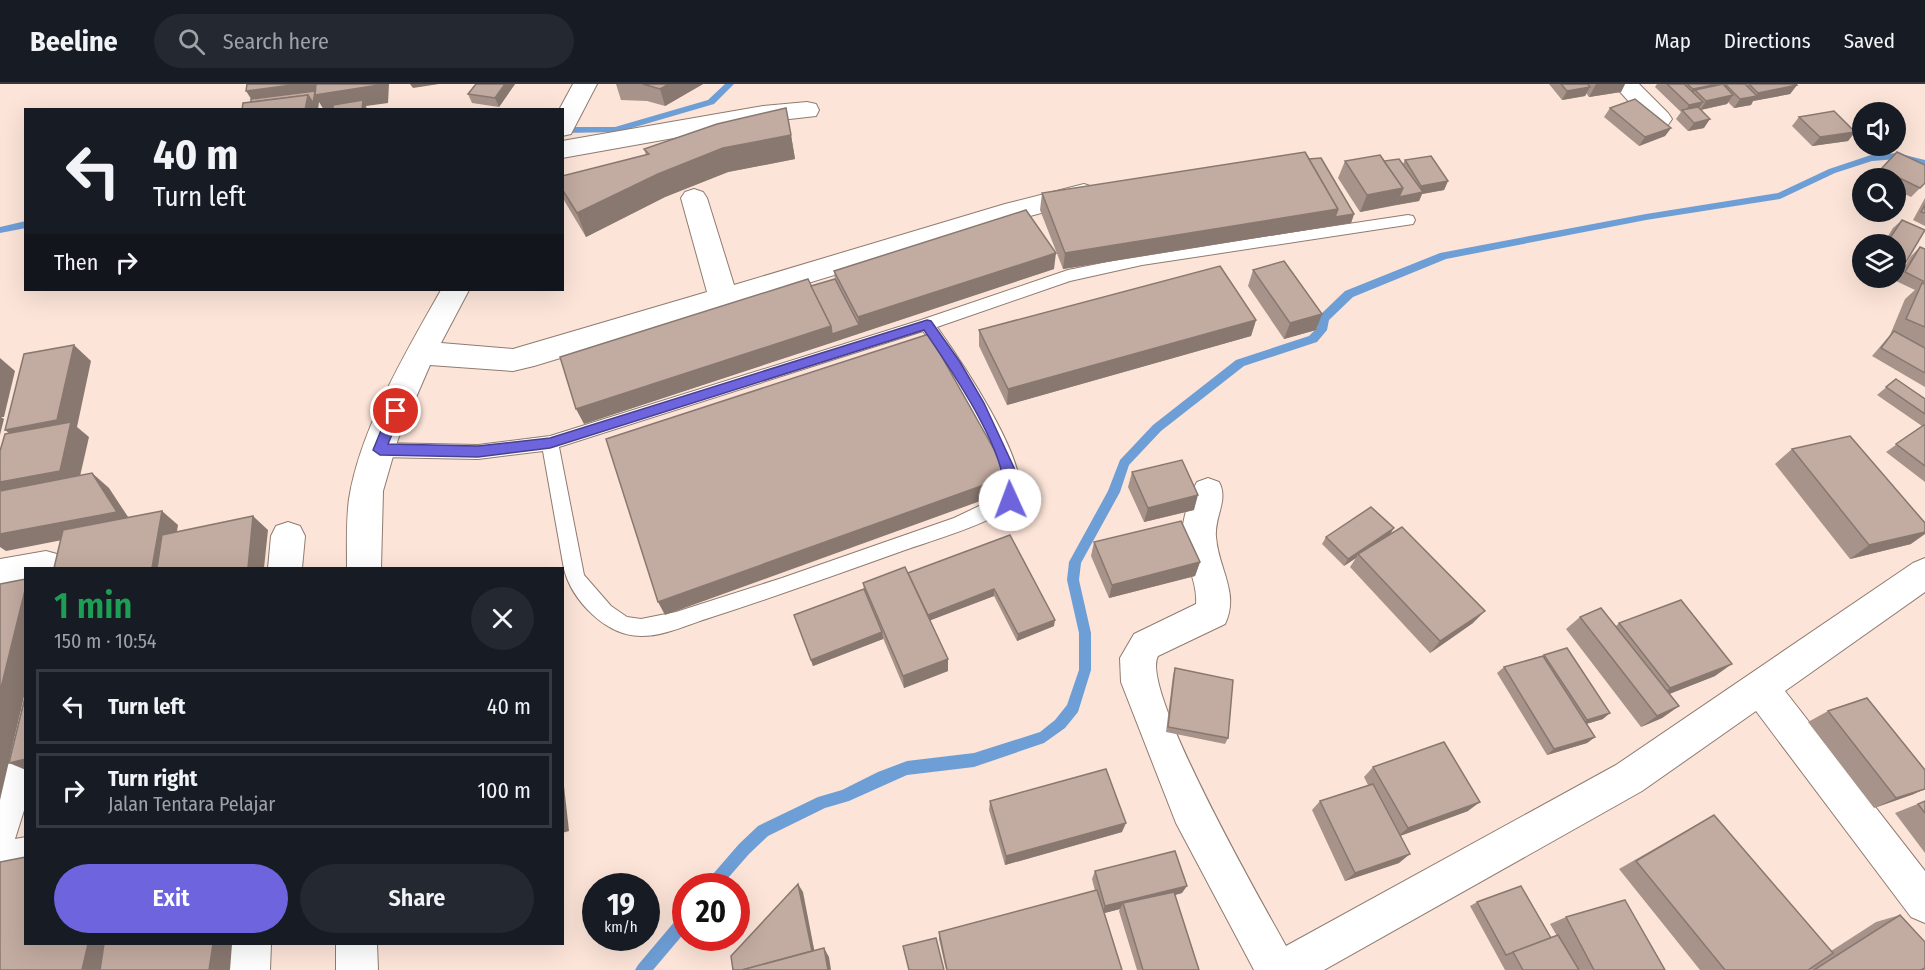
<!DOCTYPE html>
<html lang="en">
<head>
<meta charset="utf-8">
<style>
  :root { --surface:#171b24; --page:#242831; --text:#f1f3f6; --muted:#9ea1a6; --line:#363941; --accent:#6d64de }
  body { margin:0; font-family:"Fira Sans Condensed",sans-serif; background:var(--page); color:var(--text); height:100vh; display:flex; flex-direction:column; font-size:22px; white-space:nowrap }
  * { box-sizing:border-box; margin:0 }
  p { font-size:20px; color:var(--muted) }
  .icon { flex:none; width:33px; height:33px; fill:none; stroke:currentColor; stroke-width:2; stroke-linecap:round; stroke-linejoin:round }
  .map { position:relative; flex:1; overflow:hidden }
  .sheet { position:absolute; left:24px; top:483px; width:540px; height:378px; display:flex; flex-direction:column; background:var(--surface); border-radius:0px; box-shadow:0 6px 24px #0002 }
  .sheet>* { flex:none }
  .hud { position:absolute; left:24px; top:24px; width:540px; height:183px; border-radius:0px; box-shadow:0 6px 24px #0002; background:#171b24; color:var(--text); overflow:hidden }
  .buttons { position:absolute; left:1852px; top:18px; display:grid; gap:12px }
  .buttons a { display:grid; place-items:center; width:54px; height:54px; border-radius:50%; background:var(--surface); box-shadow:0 6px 24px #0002; font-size:30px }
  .speed { position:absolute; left:582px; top:789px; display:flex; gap:12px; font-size:30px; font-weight:700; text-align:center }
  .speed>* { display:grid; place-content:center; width:78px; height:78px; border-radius:50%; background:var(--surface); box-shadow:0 6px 24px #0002; line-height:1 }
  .speed small { font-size:15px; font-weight:400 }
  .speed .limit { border:9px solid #d22; background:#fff; color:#111 }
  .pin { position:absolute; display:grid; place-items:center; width:51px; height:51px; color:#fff; margin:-26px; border:3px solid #fff; border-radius:50%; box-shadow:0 2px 6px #0007 }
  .me { position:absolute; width:66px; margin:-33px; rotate:358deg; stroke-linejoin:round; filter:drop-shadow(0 0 4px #0008) }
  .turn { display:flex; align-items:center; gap:21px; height:126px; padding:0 30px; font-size:27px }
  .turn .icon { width:78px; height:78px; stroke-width:2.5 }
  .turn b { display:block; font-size:42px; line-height:51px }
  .then { display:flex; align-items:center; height:57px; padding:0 30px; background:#0003; gap:12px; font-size:22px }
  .round { display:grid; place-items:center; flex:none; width:63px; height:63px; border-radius:32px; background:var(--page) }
  .headline { display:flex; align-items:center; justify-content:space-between; height:102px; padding:0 30px }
  h1 { font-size:36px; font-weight:600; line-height:45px; color:#1e9e55 }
  .cta { display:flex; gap:12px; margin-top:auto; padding:12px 30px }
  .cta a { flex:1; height:69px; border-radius:36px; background:var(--accent); color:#fff; font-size:24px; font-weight:600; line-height:69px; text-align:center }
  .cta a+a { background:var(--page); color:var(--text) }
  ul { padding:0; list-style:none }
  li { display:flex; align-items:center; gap:18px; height:75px; margin:0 12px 9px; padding:0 18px; border:3px solid var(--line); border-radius:0px }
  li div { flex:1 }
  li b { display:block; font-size:22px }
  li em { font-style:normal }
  header { display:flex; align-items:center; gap:36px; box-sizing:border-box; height:84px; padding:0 30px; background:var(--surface); border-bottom:2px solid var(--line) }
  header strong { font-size:28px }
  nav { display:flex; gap:33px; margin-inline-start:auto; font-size:21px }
  .search { width:420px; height:54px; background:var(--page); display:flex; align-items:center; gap:15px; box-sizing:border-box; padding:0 21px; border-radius:33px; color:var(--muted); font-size:22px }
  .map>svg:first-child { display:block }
</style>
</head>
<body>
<header>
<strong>Beeline</strong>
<div class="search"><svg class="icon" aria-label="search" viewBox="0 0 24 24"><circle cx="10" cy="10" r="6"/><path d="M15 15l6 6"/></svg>Search here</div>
<nav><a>Map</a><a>Directions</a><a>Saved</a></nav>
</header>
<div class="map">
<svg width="1925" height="886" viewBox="0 0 1925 886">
  <rect width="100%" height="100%" fill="#fce4d8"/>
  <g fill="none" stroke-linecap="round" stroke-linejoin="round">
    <g fill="#6e9ed6" fill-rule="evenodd">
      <path d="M725 0H734L714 20 618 48 562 49V43H615L708 16Z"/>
      <path d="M1897 69 1925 76V82L1897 75 1872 77 1835 89 1780 115 1646 136 1446 175 1353 213 1329 236 1327 246 1317 258 1244 282 1161 347 1129 381 1120 408 1081 479 1079 496 1091 549V586L1078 628 1065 644 1044 659 974 683 907 691 849 717 825 724 768 752 749 770 721 802H705L707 797 739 760 758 742 818 713 842 706 878 688 907 677 974 669 1040 648 1055 636 1067 621 1079 586V549L1067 496 1069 478 1108 407 1120 376 1153 341 1236 276 1309 252 1317 244 1320 231 1345 207 1440 169 1646 130 1778 109 1829 85 1871 71Z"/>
      <path d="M26 137V144L0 149V143Z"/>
      <path d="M686 828V847L653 886H635L638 881 681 830Z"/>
    </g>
    <g stroke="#907b6f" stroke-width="2">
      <path id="service" d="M1408 131 1413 132 1415 136 1413 140 1142 181 1070 197 937 243C959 274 1029 376 1019 412 1013 434 927 458 905 466 841 489 777 512 712 533 689 540 665 552 642 552 607 553 572 517 564 485L543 367 478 375 379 373 373 371 370 366 373 361 379 359 478 361 550 352 921 236 1068 186 1142 171ZM923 247C940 271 1019 389 998 413L954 434 782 494 676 528 641 535 627 533 611 522 584 491 559 363Z"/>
    </g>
    <g stroke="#907b6f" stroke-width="2">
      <g id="minor">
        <path d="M573 0H597L571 50 562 52V26H559Z"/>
        <path d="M1613 0H1639L1668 29 1672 35 1668 41 1659 43 1650 41Z"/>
        <path d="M807 18 816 20 819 26 816 32 763 38 562 74V57L763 22Z"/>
        <path d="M1084 100 1093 103 1097 109 1093 115 1019 135 534 282 513 287 430 281 398 355 383 407 381 484H347C347 462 346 438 349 415 360 345 407 266 441 206H469L441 259 513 265 707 208 681 114 685 108 694 105 703 108 707 114 734 201 1005 120Z"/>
        <path d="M1208 394 1219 398C1229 416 1214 433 1216 453 1218 484 1240 509 1225 540L1158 572C1139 605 1264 822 1286 862L1616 681 1913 479 1925 474V508L1785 607 1925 787V839L1911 833 1756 627 1642 707 1324 886H1254L1176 739 1121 598 1120 574 1134 550 1196 520C1198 497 1183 475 1182 452 1182 437 1190 410 1197 398Z"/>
        <path d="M288 438 300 442 305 452 302 484H268L271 452 276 442Z"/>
        <path d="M46 467 71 474 76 484H26V500L0 505V475Z"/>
        <path d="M26 625V720L15 755 26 753V793L0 798V671L13 630Z"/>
        <path d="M230 860H271L270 886H228Z"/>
        <path d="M336 860H377L378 886H336Z"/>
      </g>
    </g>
    <use href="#service" fill="#fff" fill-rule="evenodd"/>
    <use href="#minor" fill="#fff" fill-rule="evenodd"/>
  </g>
  <g fill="#a7938a">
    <path d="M476 0H515L499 23 472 19 468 10Z"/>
    <path d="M616 0H703L665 22 647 17 621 16Z"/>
    <path d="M1549 0H1625L1621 8 1589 13 1586 9 1585 12 1562 16Z"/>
    <path d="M1657 0H1796L1797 1 1790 10 1753 17 1751 21 1734 24 1728 18 1727 20 1701 26 1704 44 1688 47 1676 35 1681 28 1655 3Z"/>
    <path d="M1610 24 1671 44 1665 52 1639 62 1604 33Z"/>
    <path d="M1799 33 1855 48 1848 57 1812 62 1792 42Z"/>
    <path d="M791 51 795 75 728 88 665 113 586 153 565 118 562 111V92L646 71 644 65Z"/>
    <path d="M1897 68 1925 99 1911 113 1896 106V94H1873Z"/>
    <path d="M1309 75 1354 130 1351 139 1063 185 1040 126 1042 109Z"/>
    <path d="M1405 76 1448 97 1444 106 1422 110 1419 117 1360 128 1338 94 1345 77 1403 80Z"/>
    <path d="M1925 114V142L1913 136Z"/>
    <path d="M1902 136 1906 178 1897 187 1896 186V160H1883L1893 144Z"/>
    <path d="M1920 163 1925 165V303L1872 272 1890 251 1905 215 1915 206 1896 197 1911 172Z"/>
    <path d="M1054 185 584 340 811 202 835 195 834 187Z"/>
    <path d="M1253 186 1322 230 1316 246 1284 255 1248 202Z"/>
    <path d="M1256 236 1251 252 1007 321 979 262V246Z"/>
    <path d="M1896 295 1925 315V398L1886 368 1922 342 1877 311Z"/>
    <path d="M1792 365 1911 460 1850 475 1775 380Z"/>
    <path d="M1132 388 1194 426 1144 438 1128 403Z"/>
    <path d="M1394 444 1389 451 1473 539 1430 569 1350 483 1356 474 1344 482 1322 460 1326 453Z"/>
    <path d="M1010 451 1054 542 1017 557 994 512 930 536 948 587 904 604 883 554V555L813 582 794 531 864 505 863 499 908 489Z"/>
    <path d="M1094 458 1200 478 1195 492 1109 514 1091 472Z"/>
    <path d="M1580 533 1615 543 1619 539 1715 592 1669 610 1679 622 1662 634 1641 643 1566 545Z"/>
    <path d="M1544 571 1603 635 1586 640 1595 653 1587 659 1547 671 1497 589 1504 583Z"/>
    <path d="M1175 584 1228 654 1225 660 1166 648 1173 591Z"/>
    <path d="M1828 627 1914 710 1874 724 1808 638Z"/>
    <path d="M1373 683 1468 727 1400 752 1399 779 1345 797 1312 726 1320 717 1368 701 1364 693Z"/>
    <path d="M990 717 1122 748 1005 781 989 726Z"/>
    <path d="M1925 717V769L1895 729Z"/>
    <path d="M1714 731 1831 867 1876 838 1900 831 1925 886H1700L1619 785 1696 741Z"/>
    <path d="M1095 787 1182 809 1175 811 1199 886H1137L1119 827 1120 825 1104 829 1122 886H946L939 855V848L1095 807 1092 795Z"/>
    <path d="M1477 818 1551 854 1557 852 1550 840 1566 833 1665 886H1505L1470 822Z"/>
  </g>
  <g fill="#887870">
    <path d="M299 0H389L388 19 366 22 367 26H324L319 18 318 26H263L257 24 246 7Z"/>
    <path d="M410 0H439L413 4Z"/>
    <path d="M505 0H515L499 23 495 14Z"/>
    <path d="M669 0H703L665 22 660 5Z"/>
    <path d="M1596 0H1625L1621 8 1589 13Z"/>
    <path d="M1718 0H1721L1715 8 1695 6 1690 14H1687L1693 5Z"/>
    <path d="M1797 1 1790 10 1753 17 1751 21 1734 24 1740 15 1756 12 1758 9Z"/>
    <path d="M1590 3 1585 12 1562 16 1567 7Z"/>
    <path d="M1733 11 1727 20 1700 26 1706 17Z"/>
    <path d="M1703 18 1697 27 1684 29 1689 21Z"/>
    <path d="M1710 35 1704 44 1688 47 1694 39Z"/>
    <path d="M1671 44 1665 52 1639 62 1645 53Z"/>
    <path d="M1855 48 1848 57 1812 62 1820 53Z"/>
    <path d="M791 51 795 75 728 88 665 113 586 153 577 129 658 90 723 64Z"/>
    <path d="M1448 97 1444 106 1422 110 1419 117 1395 121 1399 113 1418 109 1421 102Z"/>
    <path d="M1403 104 1395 121 1360 128 1367 111Z"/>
    <path d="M1338 125 1354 130 1351 139 1063 185 1065 169Z"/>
    <path d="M1056 169 1054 185 834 258 832 250 859 241 858 233Z"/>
    <path d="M1322 230 1316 246 1284 255 1290 239Z"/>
    <path d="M1256 236 1251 252 1007 321 1008 305Z"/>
    <path d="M831 242 834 258 584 340 576 325Z"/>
    <path d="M74 261 91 277 77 343 89 353 78 401 11 414 0 406V398L24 361 5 346Z"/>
    <path d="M0 274 15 287 4 333H1L4 335 0 351Z"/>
    <path d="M92 389 109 404 134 442 6 467 0 463V450Z"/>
    <path d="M1009 392 1008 407 665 531 658 518Z"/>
    <path d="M1198 411 1194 426 1144 438 1148 424Z"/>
    <path d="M162 427 178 441 171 484H152Z"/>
    <path d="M253 432 268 446 264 484H248Z"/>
    <path d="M1394 444 1389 452 1358 470 1356 474 1344 482 1348 475Z"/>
    <path d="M1925 448V450L1911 460 1850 475 1869 461Z"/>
    <path d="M1200 478 1195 492 1109 514 1112 501Z"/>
    <path d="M26 502V604L0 716V608Z"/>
    <path d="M994 505V512L926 538V531Z"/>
    <path d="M1485 527 1473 539 1430 569 1440 557Z"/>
    <path d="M1055 536 1054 542 1017 557 1018 550Z"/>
    <path d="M882 548 883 555 813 582 811 576Z"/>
    <path d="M948 575V587L904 604 903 592Z"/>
    <path d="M1732 580 1715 592 1654 616 1670 604Z"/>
    <path d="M1679 622 1662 634 1641 643 1657 632Z"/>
    <path d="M1610 629 1603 635 1579 642 1587 636Z"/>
    <path d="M1595 653 1587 659 1547 671 1554 665Z"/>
    <path d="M26 675V686L9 679Z"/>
    <path d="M562 684 569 747 562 749Z"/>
    <path d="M1925 705 1914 710 1874 724 1896 714Z"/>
    <path d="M1480 718 1468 727 1397 753 1408 744Z"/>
    <path d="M1126 739 1122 748 1005 781 1006 772Z"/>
    <path d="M1410 770 1399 779 1345 797 1355 789Z"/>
    <path d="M798 800 803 808 816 875 777 886Z"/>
    <path d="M1187 802 1182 809 1125 824 1123 819 1120 825 1101 830 1105 822Z"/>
    <path d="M88 860H111L106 886H82Z"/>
    <path d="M213 860H232L230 886H209Z"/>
    <path d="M824 864 829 873 831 886H828Z"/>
  </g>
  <g fill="#c2aba0" stroke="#887870" stroke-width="1.5">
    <path d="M247 0H299L246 7Z"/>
    <path d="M316 0H379V1L315 11Z"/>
    <path d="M476 0H505L495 14 468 10Z"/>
    <path d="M643 0H669L660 5Z"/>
    <path d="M1561 0H1588L1590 3 1567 7Z"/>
    <path d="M1667 0H1684L1703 18 1689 21Z"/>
    <path d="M1687 0H1718L1693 5Z"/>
    <path d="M1723 0 1733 11 1706 17 1695 6Z"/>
    <path d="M1725 0H1745L1757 12 1740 15Z"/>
    <path d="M1749 0H1796L1797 1 1758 9Z"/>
    <path d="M315 7 313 19 308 11 251 18V15Z"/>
    <path d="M308 11 305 26H242L243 19Z"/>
    <path d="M1635 15 1671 44 1645 53 1610 24Z"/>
    <path d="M363 16 362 26H333V21Z"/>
    <path d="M1698 23 1710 35 1694 39 1682 26Z"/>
    <path d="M786 24 791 51 723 64 658 90 577 129 562 105V92L649 70 644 65 717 40Z"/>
    <path d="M1834 27 1855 48 1820 53 1799 33Z"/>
    <path d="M1305 68 1338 125 1065 169 1042 109Z"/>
    <path d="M1897 68 1925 81V99L1920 104 1881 85Z"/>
    <path d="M1380 71 1403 104 1367 111 1345 77Z"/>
    <path d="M1431 72 1448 97 1421 102 1405 76Z"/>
    <path d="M1321 74 1354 130 1335 133 1338 125 1309 75Z"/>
    <path d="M1399 75 1423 108 1399 113 1403 104 1384 77Z"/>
    <path d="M1925 121V129L1921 128Z"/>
    <path d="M1026 126 1056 169 858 233 834 187Z"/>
    <path d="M1902 136 1925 146 1906 178 1896 174V160H1886Z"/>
    <path d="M1920 163 1925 165V198L1905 188Z"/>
    <path d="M1284 177 1322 230 1290 239 1253 186Z"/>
    <path d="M1220 182 1256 236 1008 305 979 246Z"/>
    <path d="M808 195 831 242 576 325 560 273Z"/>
    <path d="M835 195 859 241 832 250 831 242 811 202Z"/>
    <path d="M1922 199 1925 200V243L1906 235Z"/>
    <path d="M1894 247 1925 264V289L1881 264Z"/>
    <path d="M929 250 1009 392 658 518 606 355Z"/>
    <path d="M74 261 57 336 5 346 24 270Z"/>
    <path d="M1896 295 1925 315V330L1886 303Z"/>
    <path d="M71 338 60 387 0 398V367L5 350Z"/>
    <path d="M1924 341 1925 342V382L1896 360Z"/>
    <path d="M1850 352 1925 439V448L1869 461 1792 365Z"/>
    <path d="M1182 376 1198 411 1148 424 1132 388Z"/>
    <path d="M92 389 117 428 0 450V407Z"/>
    <path d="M1371 423 1394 444 1348 475 1326 453Z"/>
    <path d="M162 427 152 484H54L63 446Z"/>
    <path d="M253 432 248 484H157L162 451Z"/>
    <path d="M1181 437 1200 478 1112 501 1094 458Z"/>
    <path d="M1402 443 1485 527 1440 557 1358 470Z"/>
    <path d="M1010 451 1055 536 1018 550 994 505 928 531 908 489Z"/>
    <path d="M905 483 948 575 903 592 863 499Z"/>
    <path d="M26 495V502L0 608V500Z"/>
    <path d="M864 505 882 548 811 576 794 531Z"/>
    <path d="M1681 516 1732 580 1670 604 1619 539Z"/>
    <path d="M1601 524 1679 622 1657 632 1580 533Z"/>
    <path d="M1567 564 1610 629 1587 636 1544 571Z"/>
    <path d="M1543 572 1595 653 1554 665 1504 583Z"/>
    <path d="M1175 584 1233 596 1228 654 1168 643Z"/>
    <path d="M26 609V675L9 679Z"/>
    <path d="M1867 614 1925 686V705L1896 714 1828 627Z"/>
    <path d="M1444 658 1480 718 1408 744 1373 683Z"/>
    <path d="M1106 685 1126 739 1006 772 990 717Z"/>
    <path d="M1373 700 1410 770 1355 789 1320 717Z"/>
    <path d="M1925 717V729L1918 720Z"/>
    <path d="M1714 731 1833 869 1808 886H1725L1636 777Z"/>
    <path d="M1175 767 1187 802 1105 822 1095 787Z"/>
    <path d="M26 773V860H88L82 886H0V778Z"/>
    <path d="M798 800 812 867 742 886H733L731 872Z"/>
    <path d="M1521 802 1551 854 1506 871 1477 818Z"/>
    <path d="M1097 806 1122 886H947L939 848Z"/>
    <path d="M1174 808 1199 886H1143L1123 819Z"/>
    <path d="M1625 816 1665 886H1594L1566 833Z"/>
    <path d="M1900 831 1925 858V884L1921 886H1814Z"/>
    <path d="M1558 851 1579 886H1523L1513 868Z"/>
    <path d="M936 854 944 886H909L903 862Z"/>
    <path d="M104 860H213L209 886H100Z"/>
    <path d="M824 864 828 886H742Z"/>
  </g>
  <path fill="#6d64de" stroke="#474190" stroke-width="1.5" d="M927 236 931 237 960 278 984 319 1016 388 1019 404 1015 419H1005L1003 416C1014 375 947 280 924 246L550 364 478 373 380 371 373 366 389 327 396 322 402 327 388 360 478 362 550 354Z"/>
</svg>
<div class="buttons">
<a><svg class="icon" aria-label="sound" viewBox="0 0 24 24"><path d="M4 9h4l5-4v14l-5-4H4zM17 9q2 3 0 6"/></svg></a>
<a><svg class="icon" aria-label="search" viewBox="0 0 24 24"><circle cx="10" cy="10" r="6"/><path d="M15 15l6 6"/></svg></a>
<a><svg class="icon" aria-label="layers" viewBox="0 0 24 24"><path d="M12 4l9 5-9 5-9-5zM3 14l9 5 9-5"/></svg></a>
</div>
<div class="speed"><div>19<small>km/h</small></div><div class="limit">20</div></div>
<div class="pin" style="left:396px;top:327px;background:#d93025"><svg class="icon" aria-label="arrive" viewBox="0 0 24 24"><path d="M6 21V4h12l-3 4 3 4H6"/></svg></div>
<svg class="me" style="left:1010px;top:416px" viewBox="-20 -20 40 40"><circle r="19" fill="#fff"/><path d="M0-13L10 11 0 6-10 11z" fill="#6d64de"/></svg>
<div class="hud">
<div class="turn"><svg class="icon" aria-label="left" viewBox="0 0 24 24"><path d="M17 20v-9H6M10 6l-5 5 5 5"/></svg><div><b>40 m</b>Turn left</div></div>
<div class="then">Then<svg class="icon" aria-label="right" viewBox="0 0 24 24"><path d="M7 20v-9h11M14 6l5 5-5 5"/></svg></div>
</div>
<section class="sheet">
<div class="headline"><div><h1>1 min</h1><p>150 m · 10:54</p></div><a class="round"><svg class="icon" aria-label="close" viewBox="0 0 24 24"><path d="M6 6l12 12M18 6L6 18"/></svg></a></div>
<ul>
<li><svg class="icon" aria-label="left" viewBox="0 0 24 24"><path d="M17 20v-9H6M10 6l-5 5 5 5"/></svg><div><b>Turn left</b></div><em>40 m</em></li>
<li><svg class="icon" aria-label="right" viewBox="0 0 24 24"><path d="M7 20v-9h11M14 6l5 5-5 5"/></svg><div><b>Turn right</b><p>Jalan Tentara Pelajar</p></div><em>100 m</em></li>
</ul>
<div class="cta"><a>Exit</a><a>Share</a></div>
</section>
</div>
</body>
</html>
